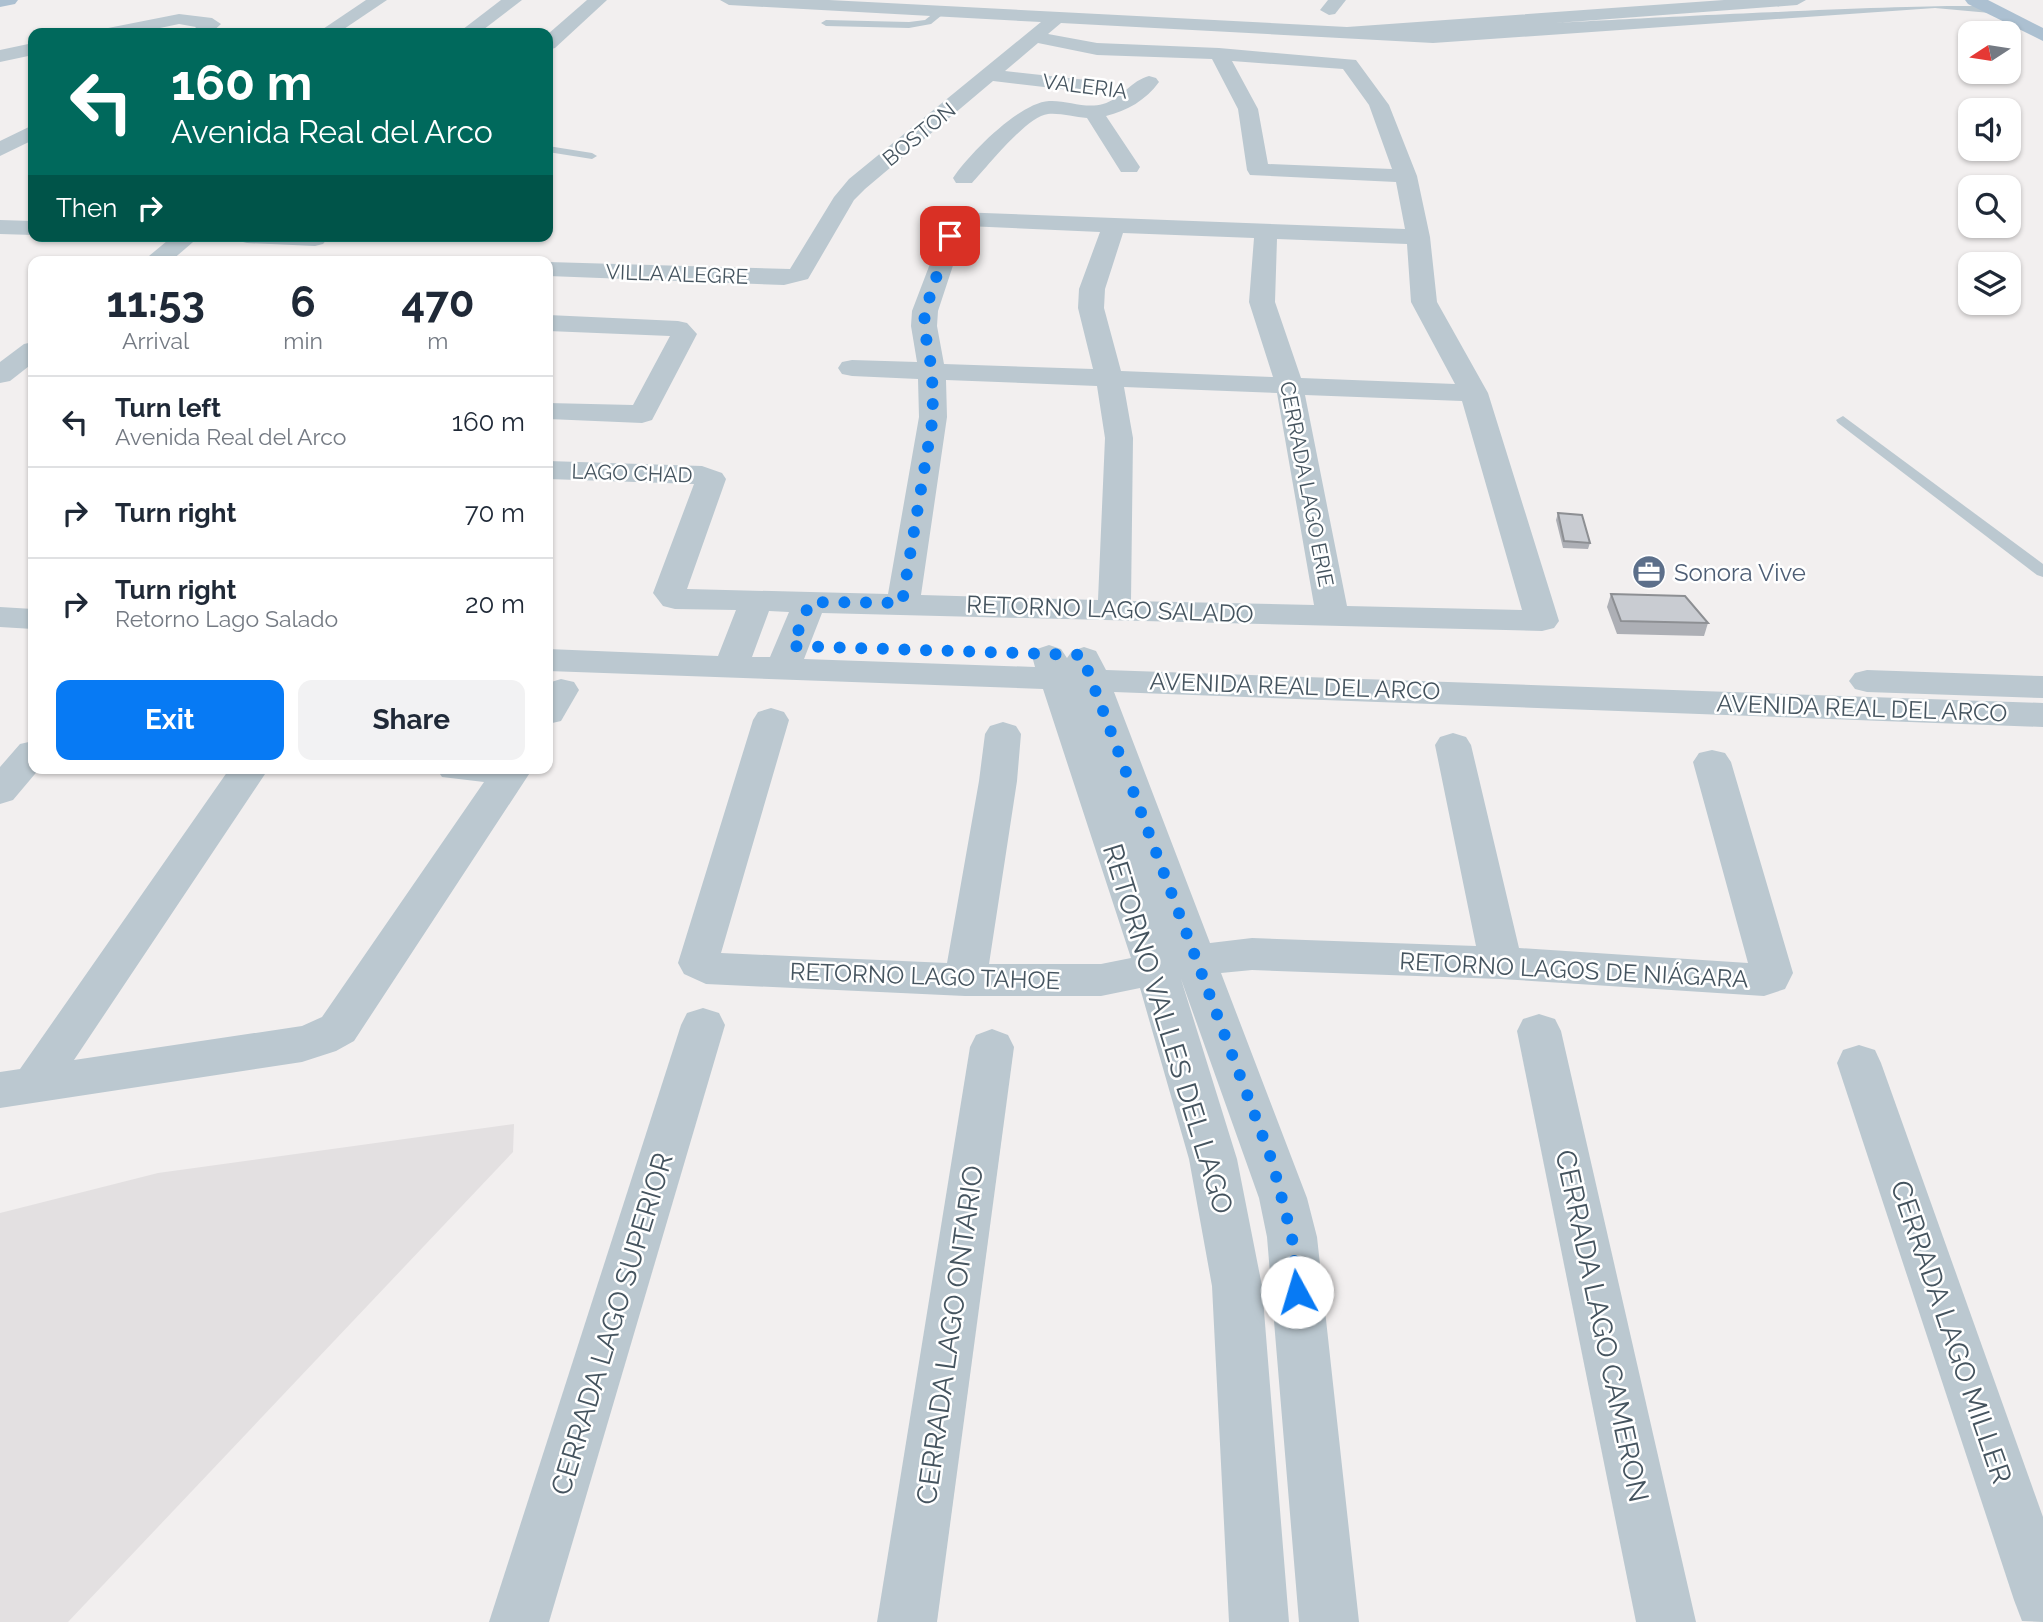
<!DOCTYPE html>
<html lang="en">
<head>
<meta charset="utf-8">
<style>
  :root { --surface:#fff; --page:#f2f2f3; --text:#1f2937; --muted:#747a83; --line:#e0e1e3; --accent:#077af4 }
  body { margin:0; font-family:Raleway,sans-serif; background:var(--page); color:var(--text); height:100vh; display:flex; flex-direction:column; font-size:26px; white-space:nowrap }
  * { box-sizing:border-box; margin:0 }
  p { font-size:23px; color:var(--muted) }
  .icon { flex:none; width:38px; height:38px; fill:none; stroke:currentColor; stroke-width:2; stroke-linecap:round; stroke-linejoin:round }
  .map { position:relative; flex:1; overflow:hidden }
  .drawer { position:absolute; left:28px; top:256px; width:525px; height:518px; display:flex; flex-direction:column; background:var(--surface); border-radius:14px; box-shadow:0 2px 5px #0004 }
  .drawer>* { flex:none }
  .hud { position:absolute; left:28px; top:28px; width:525px; height:214px; border-radius:14px; box-shadow:0 2px 5px #0004; background:#00695c; color:#fff; overflow:hidden }
  .needle { width:46px; rotate:258deg }
  .fabs { position:absolute; left:1958px; top:21px; display:grid; gap:14px }
  .fabs a { display:grid; place-items:center; width:63px; height:63px; border-radius:14px; background:var(--surface); box-shadow:0 2px 5px #0004; font-size:35px }
  .pin { position:absolute; display:grid; place-items:center; width:60px; height:60px; color:#fff; margin:-30px; border-radius:14px; box-shadow:0 4px 10px #0006 }
  .me { position:absolute; width:77px; margin:-38px; rotate:354deg; stroke-linejoin:round; filter:drop-shadow(0 0 5px #0008) }
  .turn { display:flex; align-items:center; gap:24px; height:147px; padding:0 28px; font-size:32px }
  .turn .icon { width:91px; height:91px; stroke-width:2.5 }
  .turn b { display:block; font-size:49px; line-height:60px }
  .then { display:flex; align-items:center; height:66px; padding:0 28px; background:#0003; gap:14px; font-size:26px }
  .eta { display:flex; justify-content:space-evenly; align-items:center; height:119px; text-align:center }
  .eta b { font-size:42px; font-weight:700; line-height:49px }
  .cta { display:flex; gap:14px; margin-top:auto; padding:14px 28px }
  .cta a { flex:1; height:80px; border-radius:14px; background:var(--accent); color:#fff; font-size:28px; font-weight:700; line-height:80px; text-align:center }
  .cta a+a { background:var(--page); color:var(--text) }
  ul { padding:0; list-style:none }
  li { display:flex; align-items:center; gap:21px; height:91px; padding:0 28px; border-top:2px solid var(--line) }
  li div { flex:1 }
  li b { display:block; font-size:26px }
  li em { font-style:normal }
  .map>svg:first-child { display:block }
</style>
</head>
<body>
<div class="map">
<svg width="2043" height="1622" viewBox="0 0 2043 1622">
  <rect width="100%" height="100%" fill="#f2efef"/>
  <path fill="#e3e0e1" d="M514 1124 513 1152 68 1622H0V1213L158 1173Z"/>
  <g fill="none" stroke-linecap="round" stroke-linejoin="round">
    <g fill="#bbc8d0" fill-rule="evenodd">
      <path d="M939 9 947 11 931 24 909 28 826 26 821 23 826 20 909 22 925 20Z"/>
      <path d="M548 146 592 153 597 156 592 159 548 152Z"/>
      <path d="M1843 416 2043 564V577L2037 575 1838 423 1836 420Z"/>
    </g>
    <g fill="#bbc8d0" fill-rule="evenodd">
      <path d="M366 0H387L338 33H317Z"/>
      <path d="M501 0H522L479 33H458Z"/>
      <path d="M587 0H607L555 48 548 50V34Z"/>
      <path d="M720 0H829L1347 27 1724 0H1806L1797 5 1556 23C1609 20 1981 0 1999 8L1990 13 1935 8 1433 43 1061 23 1048 34 1097 43 1219 48 1356 60 1389 105 1417 176 1430 237 1437 302 1488 393 1559 621 1554 628 1542 631 822 613 804 659 1035 667 1032 656 1037 649 1049 645 1061 649 1067 658 1072 651 1084 647 1096 651 1106 670 2043 703V727L1114 692 1210 943 1252 938 1476 946 1435 745 1440 737 1453 733 1466 737 1471 745 1519 948 1748 963 1693 762 1699 753 1712 750 1725 753 1731 762 1793 973 1785 989 1764 996 1501 979 1252 970 1221 973 1307 1198 1317 1237 1359 1622H1299L1267 1237 1259 1198 1181 979 1237 1159 1262 1286 1289 1622H1229L1212 1286 1189 1159 1140 988 1101 996H965L706 984 684 974 678 963 753 720 758 712 771 708 784 712 789 720 721 953 947 963 979 781 985 734 990 726 1003 722 1016 726 1021 734 1017 781 989 964H1101L1131 958 1043 689 548 671V649L718 656 736 610 675 609 663 606 653 593 694 484 548 479V461L702 466 722 473 726 479 687 589 888 594 919 417 918 379 852 376 842 374 838 368 842 362 852 360 917 362 911 326 912 311 949 214 957 212 1405 229 1396 182 1250 175 1247 170 1238 109 1212 59 1097 55 1038 43 1005 71 1096 81 1103 83 1106 87 1103 91 1096 93 993 81 865 189 854 200 808 279 784 285 548 276V262L790 269 834 197 849 179 1041 22 729 5ZM1232 61 1343 69 1369 105 1392 169 1268 164 1258 109ZM966 226 1100 232 1079 289 1078 308 1093 369 944 364 937 326 938 311ZM1123 233 1254 238 1249 302 1273 377 1121 371 1104 308 1105 289ZM1277 239 1407 244 1411 302 1455 384 1301 378 1275 302ZM946 380 1097 386 1105 438 1098 600 921 595 947 417ZM1124 387 1277 393 1314 605 1131 601 1133 438ZM1305 395 1462 401 1522 610 1347 606ZM769 611 789 612 770 657H752Z"/>
      <path d="M1328 0H1346L1335 14 1329 15 1320 10Z"/>
      <path d="M179 14 212 18 221 24 211 33H191L196 27 179 24 136 33H101L103 29Z"/>
      <path d="M33 43V55L0 62V50Z"/>
      <path d="M1149 76 1156 78 1159 82C1146 100 1127 111 1106 116L1140 167 1137 172H1121L1087 118C1074 117 1061 113 1048 114 1027 116 988 166 972 183H956L953 178C969 154 1019 103 1049 101 1067 100 1085 109 1103 104 1121 99 1132 80 1149 76Z"/>
      <path d="M33 125V140L0 156V141Z"/>
      <path d="M0 220 33 221V235L0 234Z"/>
      <path d="M173 236H200L171 261H143Z"/>
      <path d="M235 236H325L327 239 323 244 315 246 247 243 239 241Z"/>
      <path d="M548 315 678 321 687 323 697 334 652 420 642 423 548 419V403L633 405 670 336 548 331Z"/>
      <path d="M33 342V363L10 381 0 383V362L24 344Z"/>
      <path d="M0 607 33 609V629L0 627Z"/>
      <path d="M1867 670 2043 676V698L1867 692 1855 689 1849 681 1855 673Z"/>
      <path d="M561 679 574 682 579 690 561 721 548 724V683Z"/>
      <path d="M33 741V768H40L13 800 0 804V767L20 744Z"/>
      <path d="M230 768H269L74 1060 302 1026 322 1017 484 782 442 777 436 768H533L354 1041 336 1051 302 1062 0 1108V1072L20 1069Z"/>
      <path d="M703 1008 719 1013 725 1025 549 1622H489L681 1025 687 1013Z"/>
      <path d="M1539 1014 1555 1019 1561 1031 1696 1622H1636L1517 1031 1523 1019Z"/>
      <path d="M992 1029 1008 1035 1014 1047 937 1622H877L970 1047 976 1035Z"/>
      <path d="M1859 1045 1875 1050 1881 1063 2043 1517V1622L2022 1621 2014 1600 1837 1063 1843 1050Z"/>
    </g>
    <g fill="#acc0d1" fill-rule="evenodd">
      <path d="M0 0H18L15 4 0 7Z"/>
      <path d="M1965 0H1988L2043 28V41L1968 4Z"/>
    </g>
  </g>
  <g fill="#adafb5">
    <path d="M1558 513 1590 543 1588 549 1563 548 1556 520Z"/>
    <path d="M1611 594 1708 623 1704 636 1617 634 1607 607Z"/>
  </g>
  <g fill="#c9ccd2" stroke="#8d8f93" stroke-width="2">
    <path d="M1558 513 1582 515 1590 543 1564 541Z"/>
    <path d="M1611 594 1685 596 1708 623 1621 621Z"/>
  </g>
  <g fill="none" stroke-linecap="round" stroke-linejoin="round">
    <path stroke="#077af4" stroke-width="12" stroke-dasharray="0 21.6" d="M950 236 925 311 924 326 932 371 933 417 902 603 810 602 792 646 1082 655 1272 1161 1292 1237 1297 1292"/>
  </g>
  <defs>
    <g id="office-disc" transform="scale(1.75)"><circle r="9.5" fill="#5c6f8a" stroke="#fff"/><path d="M-6-3h4V-5.5h4V-3h4V5H-6ZM-1-4.5V-3h2v-1.5ZM-6 0V1H6V0Z" fill="#fff"/></g>
  </defs>
  <g fill-rule="evenodd">
    <use href="#office-disc" x="1649" y="572"/>
  </g>
  <g text-anchor="middle" dominant-baseline="central" stroke-width="5" stroke-linejoin="round" paint-order="stroke">
    <g font-size="21" fill="#45545f" stroke="#fff">
      <text transform="translate(1085 86) rotate(7)">VALERIA</text>
      <text transform="translate(919 134) rotate(-39)">BOSTON</text>
      <text transform="translate(677 274) rotate(2)">VILLA ALEGRE</text>
      <text transform="translate(632 473) rotate(2)">LAGO CHAD</text>
      <text transform="translate(1307 484) rotate(79)">CERRADA LAGO ERIE</text>
    </g>
    <g font-size="24" fill="#4e5e75" stroke="#fff" text-anchor="start">
      <text x="1674" y="572">Sonora Vive</text>
    </g>
    <g font-size="24" fill="#45545f" stroke="#fff">
      <text transform="translate(1110 609) rotate(2)">RETORNO LAGO SALADO</text>
      <text transform="translate(1295 686) rotate(2)">AVENIDA REAL DEL ARCO</text>
      <text transform="translate(1862 708) rotate(2)">AVENIDA REAL DEL ARCO</text>
      <text transform="translate(1574 970) rotate(3)">RETORNO LAGOS DE NIÁGARA</text>
      <text transform="translate(925 976) rotate(2)">RETORNO LAGO TAHOE</text>
    </g>
    <g font-size="28" fill="#45545f" stroke="#fff">
      <text transform="translate(1168 1029) rotate(73)">RETORNO VALLES DEL LAGO</text>
      <text transform="translate(612 1324) rotate(-73)">CERRADA LAGO SUPERIOR</text>
      <text transform="translate(1602 1326) rotate(78)">CERRADA LAGO CAMERON</text>
      <text transform="translate(1951 1332) rotate(71)">CERRADA LAGO MILLER</text>
      <text transform="translate(950 1335) rotate(-82)">CERRADA LAGO ONTARIO</text>
    </g>
  </g>
</svg>
<div class="fabs">
<a><svg class="needle" viewBox="-14 -14 28 28"><path d="M0-13l5 13h-10z" fill="#e53935"/><path d="M0 13l5-13h-10z" fill="#747a83"/></svg></a>
<a><svg class="icon" aria-label="sound" viewBox="0 0 24 24"><path d="M4 9h4l5-4v14l-5-4H4zM17 9q2 3 0 6"/></svg></a>
<a><svg class="icon" aria-label="search" viewBox="0 0 24 24"><circle cx="10" cy="10" r="6"/><path d="M15 15l6 6"/></svg></a>
<a><svg class="icon" aria-label="layers" viewBox="0 0 24 24"><path d="M12 4l9 5-9 5-9-5zM3 14l9 5 9-5"/></svg></a>
</div>
<div class="pin" style="left:950px;top:236px;background:#d93025"><svg class="icon" aria-label="arrive" viewBox="0 0 24 24"><path d="M6 21V4h12l-3 4 3 4H6"/></svg></div>
<svg class="me" style="left:1297px;top:1292px" viewBox="-20 -20 40 40"><circle r="19" fill="#fff"/><path d="M0-13L10 11 0 6-10 11z" fill="#077af4"/></svg>
<div class="hud">
<div class="turn"><svg class="icon" aria-label="left" viewBox="0 0 24 24"><path d="M17 20v-9H6M10 6l-5 5 5 5"/></svg><div><b>160 m</b>Avenida Real del Arco</div></div>
<div class="then">Then<svg class="icon" aria-label="right" viewBox="0 0 24 24"><path d="M7 20v-9h11M14 6l5 5-5 5"/></svg></div>
</div>
<section class="drawer">
<div class="eta">
<div><b>11:53</b><p>Arrival</p></div>
<div><b>6</b><p>min</p></div>
<div><b>470</b><p>m</p></div>
</div>
<ul>
<li><svg class="icon" aria-label="left" viewBox="0 0 24 24"><path d="M17 20v-9H6M10 6l-5 5 5 5"/></svg><div><b>Turn left</b><p>Avenida Real del Arco</p></div><em>160 m</em></li>
<li><svg class="icon" aria-label="right" viewBox="0 0 24 24"><path d="M7 20v-9h11M14 6l5 5-5 5"/></svg><div><b>Turn right</b></div><em>70 m</em></li>
<li><svg class="icon" aria-label="right" viewBox="0 0 24 24"><path d="M7 20v-9h11M14 6l5 5-5 5"/></svg><div><b>Turn right</b><p>Retorno Lago Salado</p></div><em>20 m</em></li>
</ul>
<div class="cta"><a>Exit</a><a>Share</a></div>
</section>
</div>
</body>
</html>
